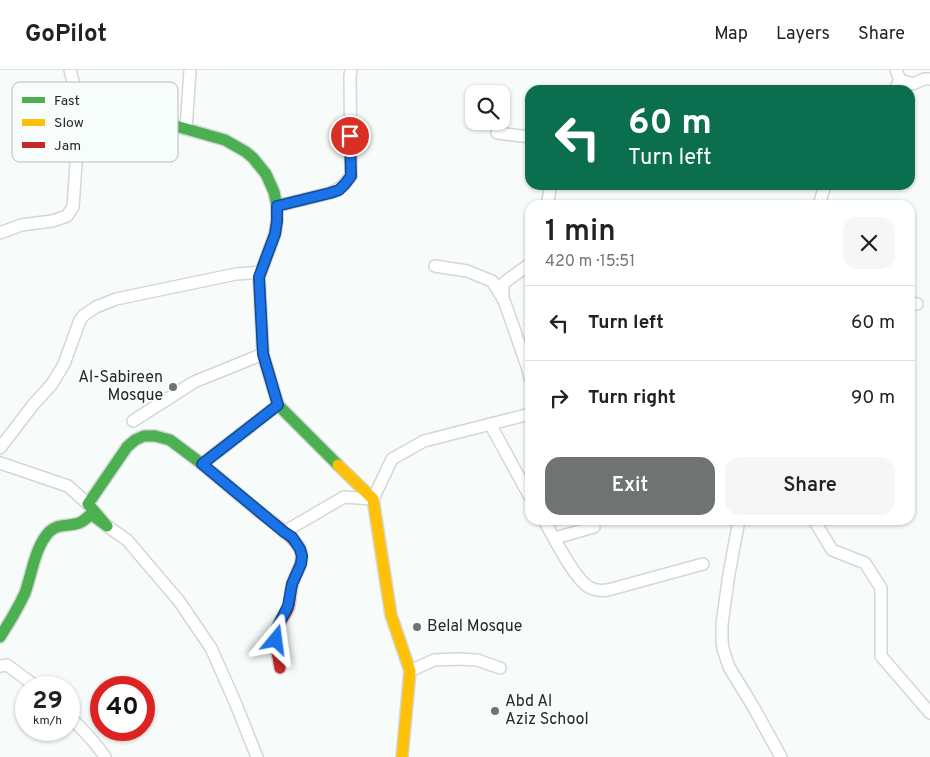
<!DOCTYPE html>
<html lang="en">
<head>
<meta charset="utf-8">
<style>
  :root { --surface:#fff; --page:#f6f6f6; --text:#222; --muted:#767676; --line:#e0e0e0; --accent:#6f7372 }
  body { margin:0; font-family:Overpass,sans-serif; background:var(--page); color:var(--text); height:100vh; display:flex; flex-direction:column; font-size:19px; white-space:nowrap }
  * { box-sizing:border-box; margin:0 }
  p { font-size:16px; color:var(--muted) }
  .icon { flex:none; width:28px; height:28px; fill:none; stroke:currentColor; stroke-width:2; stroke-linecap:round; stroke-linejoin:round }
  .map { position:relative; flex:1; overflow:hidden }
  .side { position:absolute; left:525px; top:130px; width:390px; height:325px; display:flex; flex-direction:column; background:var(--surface); border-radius:15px; box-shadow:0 1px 4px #0004 }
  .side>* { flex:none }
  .hud { position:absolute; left:525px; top:15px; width:390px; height:105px; border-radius:15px; box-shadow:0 1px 4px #0004; background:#0b6e4f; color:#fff; overflow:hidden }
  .buttons { position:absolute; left:465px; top:15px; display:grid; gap:10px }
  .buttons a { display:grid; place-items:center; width:45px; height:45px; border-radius:10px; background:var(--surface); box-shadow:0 1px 4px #0004; font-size:25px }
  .speed { position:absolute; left:15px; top:606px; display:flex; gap:10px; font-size:25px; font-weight:700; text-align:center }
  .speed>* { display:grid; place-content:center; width:65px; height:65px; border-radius:50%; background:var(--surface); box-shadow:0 1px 4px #0004; line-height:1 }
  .speed small { font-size:12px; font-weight:400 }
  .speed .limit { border:8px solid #d22; background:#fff; color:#111 }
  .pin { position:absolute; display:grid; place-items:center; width:42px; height:42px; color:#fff; margin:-21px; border:2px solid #fff; border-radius:50%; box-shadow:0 1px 5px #0007 }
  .me { position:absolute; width:55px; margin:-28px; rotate:16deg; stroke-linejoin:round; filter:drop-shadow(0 0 4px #0008) }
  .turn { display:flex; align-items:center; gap:18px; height:105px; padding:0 20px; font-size:22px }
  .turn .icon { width:65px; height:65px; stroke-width:2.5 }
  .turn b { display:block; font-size:35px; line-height:42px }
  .round { display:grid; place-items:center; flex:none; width:52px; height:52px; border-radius:15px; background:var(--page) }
  .summary { display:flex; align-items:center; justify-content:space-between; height:85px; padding:0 20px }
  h1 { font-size:30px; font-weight:600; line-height:38px }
  .button { display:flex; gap:10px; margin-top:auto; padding:10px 20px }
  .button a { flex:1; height:58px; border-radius:15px; background:var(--accent); color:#fff; font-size:20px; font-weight:600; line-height:58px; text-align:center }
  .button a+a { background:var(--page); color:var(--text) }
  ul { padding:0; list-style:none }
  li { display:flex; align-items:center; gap:15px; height:75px; padding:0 20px; border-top:1px solid var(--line) }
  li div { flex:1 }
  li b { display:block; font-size:19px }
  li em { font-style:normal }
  header { display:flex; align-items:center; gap:30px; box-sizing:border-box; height:70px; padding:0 25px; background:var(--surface); border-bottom:1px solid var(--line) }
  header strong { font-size:24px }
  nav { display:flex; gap:28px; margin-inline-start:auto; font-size:18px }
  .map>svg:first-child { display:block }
</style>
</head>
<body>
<header>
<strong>GoPilot</strong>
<nav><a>Map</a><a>Layers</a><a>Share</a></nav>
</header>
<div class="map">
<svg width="930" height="687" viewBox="0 0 930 687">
  <rect width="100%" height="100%" fill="#f7fcfa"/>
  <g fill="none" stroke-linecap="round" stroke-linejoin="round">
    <g stroke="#d3d7d5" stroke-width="14">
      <g id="street">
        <path d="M900 10 913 14 924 9H930"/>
        <path d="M895 20 900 10 896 0"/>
        <path d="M186 59 190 0"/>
        <path d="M497 63 530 67"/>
        <path d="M547 135 551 115"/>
        <path d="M819 135 825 115"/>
        <path d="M277 136 330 123C340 119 345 114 351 106L350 6 351 0"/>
        <path d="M0 163 21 155 52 151 67 146 73 137 77 79 81 42 70 0"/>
        <path d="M530 194 509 209 503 214V229L505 233 528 299 530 308"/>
        <path d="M435 196 467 201 492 211 502 227"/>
        <path d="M910 233 917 234"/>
        <path d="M133 351 194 312 263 284"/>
        <path d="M490 354 530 427"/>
        <path d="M0 378 33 335 52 314 64 294 80 250 84 245 96 237 116 229 236 204 261 202"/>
        <path d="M0 393 68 416 88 434"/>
        <path d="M202 394 278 335"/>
        <path d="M544 450C553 466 575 510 589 517 595 521 601 521 608 520L703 494"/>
        <path d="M739 450 729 504 722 554V570L723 579 729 597 754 638 781 687"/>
        <path d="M814 450 832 480 865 493 881 518V586L930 643"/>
        <path d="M107 456 127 470 179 531 211 578 235 632 257 687"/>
        <path d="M284 462 344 427 373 429 392 389 424 371 530 344"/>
        <path d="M555 468 594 457 593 450"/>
        <path d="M0 596 7 595 38 618"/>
        <path d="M410 601 434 590 458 589 477 590 500 598"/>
        <path d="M69 646C82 659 95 671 105 687"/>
      </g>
    </g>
    <g stroke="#d3d7d5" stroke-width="14">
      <g id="fast">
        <path d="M81 42 151 49 225 70 246 82 253 88 266 104 274 122 277 136V151L275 164 259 207 263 284 278 335 338 395"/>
        <path d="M0 567C9 553 18 538 25 523 32 503 35 477 49 462 58 453 68 457 79 453 84 451 87 448 91 444L107 456 88 434 127 377 135 370 144 366H155L170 370 202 394 257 440"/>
      </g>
    </g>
    <g stroke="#d3d7d5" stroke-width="14">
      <path id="slow" d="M338 395 373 429 391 545 410 601 402 687"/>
    </g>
    <g stroke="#d3d7d5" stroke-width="14">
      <path id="jam" d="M257 440C269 450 294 466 300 479 306 493 294 503 292 516 290 523 291 532 288 539 285 546 279 552 277 559 274 572 278 586 280 598"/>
    </g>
    <use href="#street" stroke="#fefffe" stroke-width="11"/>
    <use href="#fast" stroke="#4caf50" stroke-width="11"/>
    <use href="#slow" stroke="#ffc107" stroke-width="11"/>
    <use href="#jam" stroke="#c62828" stroke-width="11"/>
  </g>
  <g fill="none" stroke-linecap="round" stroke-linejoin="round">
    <g stroke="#114b97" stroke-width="12">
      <path id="route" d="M276 570 277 558 288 536 292 514 301 494 302 486 300 479 292 467 284 462 202 394 278 335 263 284 259 207 275 164 277 151V136L330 123 339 120 345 114 351 106 350 66"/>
    </g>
    <use href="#route" stroke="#1a73e8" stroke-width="9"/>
  </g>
  <g fill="#6f7372" stroke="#f6fdfb" stroke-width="2">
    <circle cx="173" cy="317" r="5"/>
    <circle cx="417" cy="557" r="5"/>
    <circle cx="495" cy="641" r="5"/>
  </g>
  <g text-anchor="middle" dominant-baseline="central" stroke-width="4" stroke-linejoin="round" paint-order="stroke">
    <g font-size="16" fill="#262928" stroke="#f6fdfb" text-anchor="start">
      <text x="163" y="308" text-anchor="end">Al-Sabireen<tspan x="163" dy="18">Mosque</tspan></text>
      <text x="427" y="557">Belal Mosque</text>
      <text x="505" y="632">Abd Al<tspan x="505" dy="18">Aziz School</tspan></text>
    </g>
  </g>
  <rect x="12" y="12" width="166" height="80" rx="8" fill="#f6fdfb" stroke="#b8bdbc" stroke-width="1"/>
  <rect x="22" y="27" width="23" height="6" fill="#4caf50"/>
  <rect x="22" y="49" width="23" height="7" fill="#ffc107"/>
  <rect x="22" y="72" width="23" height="6" fill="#c62828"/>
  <g font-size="14" fill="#262928">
    <text x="54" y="35">Fast</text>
    <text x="54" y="57">Slow</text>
    <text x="54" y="80">Jam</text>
  </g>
</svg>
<div class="buttons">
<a><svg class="icon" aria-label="search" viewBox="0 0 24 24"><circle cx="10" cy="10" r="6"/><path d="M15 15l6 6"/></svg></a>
</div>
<div class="speed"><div>29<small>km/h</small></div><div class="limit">40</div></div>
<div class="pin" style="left:350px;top:66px;background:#d93025"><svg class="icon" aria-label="arrive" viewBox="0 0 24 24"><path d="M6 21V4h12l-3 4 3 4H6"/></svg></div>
<svg class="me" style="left:276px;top:570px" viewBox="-20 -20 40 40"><path d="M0-17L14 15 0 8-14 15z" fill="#1a73e8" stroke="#fff" stroke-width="4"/></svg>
<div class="hud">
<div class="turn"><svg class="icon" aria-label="left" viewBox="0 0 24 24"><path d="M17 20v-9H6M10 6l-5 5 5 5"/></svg><div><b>60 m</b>Turn left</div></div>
</div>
<section class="side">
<div class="summary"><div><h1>1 min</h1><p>420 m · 15:51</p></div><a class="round"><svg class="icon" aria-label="close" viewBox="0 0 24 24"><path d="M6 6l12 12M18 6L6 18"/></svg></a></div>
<ul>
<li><svg class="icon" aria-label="left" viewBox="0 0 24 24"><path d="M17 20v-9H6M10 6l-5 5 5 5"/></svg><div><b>Turn left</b></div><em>60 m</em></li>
<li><svg class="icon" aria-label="right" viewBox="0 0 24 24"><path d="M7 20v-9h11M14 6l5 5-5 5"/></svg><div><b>Turn right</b></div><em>90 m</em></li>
</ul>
<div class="button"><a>Exit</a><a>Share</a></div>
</section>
</div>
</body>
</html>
